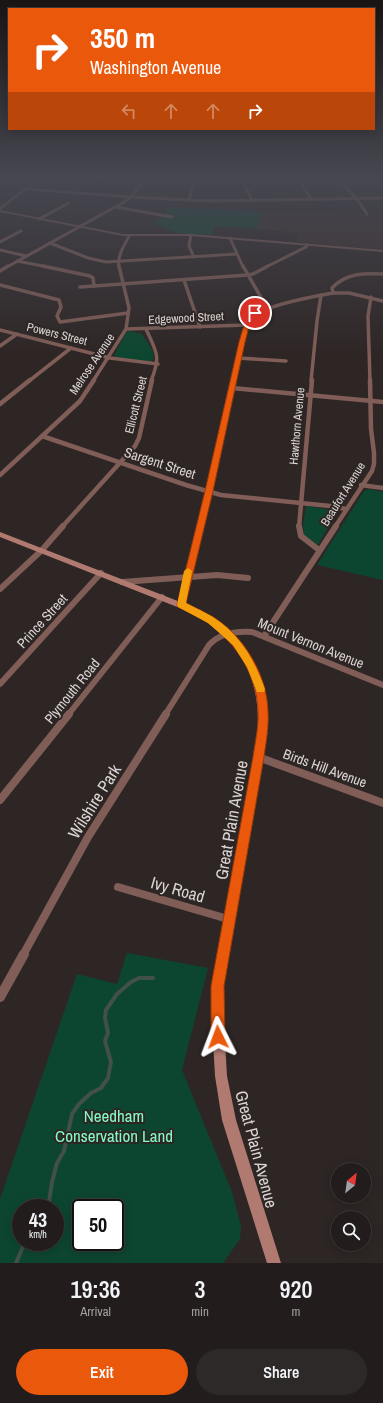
<!DOCTYPE html>
<html lang="en">
<head>
<meta charset="utf-8">
<style>
  :root { --surface:#221c1c; --page:#2e2929; --text:#f1f3f6; --muted:#a2a1a3; --line:#3f3a3b; --accent:#ea580c }
  body { margin:0; font-family:"Archivo Narrow",sans-serif; background:var(--page); color:var(--text); height:100vh; display:flex; flex-direction:column; font-size:15px; white-space:nowrap }
  * { box-sizing:border-box; margin:0 }
  p { font-size:13px; color:var(--muted) }
  .icon { flex:none; width:22px; height:22px; fill:none; stroke:currentColor; stroke-width:2; stroke-linecap:round; stroke-linejoin:round }
  .map { position:relative; height:1263px; overflow:hidden }
  .panel { display:flex; flex-direction:column; background:var(--surface); flex:1 }
  .panel>* { flex:none }
  .guide { position:absolute; left:8px; top:8px; width:367px; height:122px; border-radius:0px; box-shadow:0 2px 10px #0003,0 0 0 1px var(--line); background:#ea580c; color:#fff; overflow:hidden }
  .needle { width:26px; rotate:29deg }
  .buttons { position:absolute; left:331px; top:1163px; display:grid; gap:8px }
  .buttons a { display:grid; place-items:center; width:40px; height:40px; border-radius:50%; background:var(--surface); box-shadow:0 2px 10px #0003,0 0 0 1px var(--line); font-size:20px }
  .speed { position:absolute; left:12px; top:1199px; display:flex; gap:8px; font-size:20px; font-weight:700; text-align:center }
  .speed>* { display:grid; place-content:center; width:52px; height:52px; border-radius:50%; background:var(--surface); box-shadow:0 2px 10px #0003,0 0 0 1px var(--line); line-height:1 }
  .speed small { font-size:10px; font-weight:400 }
  .speed .limit { border:2px solid #111; border-radius:6px; background:#fff; color:#111 }
  .pin { position:absolute; display:grid; place-items:center; width:34px; height:34px; color:#fff; margin:-17px; border:2px solid #fff; border-radius:50%; box-shadow:0 1px 4px #0007 }
  .me { position:absolute; width:44px; margin:-22px; rotate:357deg; stroke-linejoin:round; filter:drop-shadow(0 0 3px #0008) }
  .turn { display:flex; align-items:center; gap:14px; height:84px; padding:0 16px; font-size:18px }
  .turn .icon { width:52px; height:52px; stroke-width:2.5 }
  .turn b { display:block; font-size:28px; line-height:34px }
  .lanes { display:flex; align-items:center; height:38px; padding:0 16px; background:#0003; justify-content:center; gap:20px; direction:ltr }
  .lanes .off { opacity:.35 }
  .eta { display:flex; justify-content:space-evenly; align-items:center; height:68px; text-align:center }
  .eta b { font-size:24px; font-weight:600; line-height:28px }
  .cta { display:flex; gap:8px; margin-top:auto; padding:8px 16px }
  .cta a { flex:1; height:46px; border-radius:24px; background:var(--accent); color:#fff; font-size:16px; font-weight:600; line-height:46px; text-align:center }
  .cta a+a { background:var(--page); color:var(--text) }
  .map>svg:first-child { display:block }
</style>
</head>
<body>
<div class="map">
<svg width="383" height="1263" viewBox="0 0 383 1263">
  <rect width="100%" height="100%" fill="#2e2625"/>
  <path fill="#3c2d2b" d="M264 212 383 214V250L297 242 299 233 256 229Z"/>
  <g fill="#0d4630" fill-rule="evenodd">
    <path d="M168 207 264 212 256 229 216 226 211 235 178 233 154 224C162 220 166 216 168 207Z"/>
    <path d="M129 331 142 334C147 342 156 351 153 360L149 362 115 357 114 355 126 333Z"/>
    <path d="M369 489 383 492V580L317 565 364 491Z"/>
    <path d="M306 506 337 511 318 545 304 535 303 525Z"/>
    <path d="M127 953 208 968 182 1070 232 1192 241 1226 240 1239 223 1263H0V1199L77 974 117 984ZM21 1208H55V1242H21ZM81 1208H115V1242H81Z"/>
  </g>
  <g fill="none" stroke-linecap="round" stroke-linejoin="round">
    <g stroke="#415048" stroke-width="4">
      <path d="M48 1208 52 1182 57 1163 64 1151 72 1114 79 1104 91 1093 101 1088 108 1078 111 1062 105 1041 108 1033 105 1018 106 1010 117 994 131 982 139 978H153"/>
      <path d="M16 1263 25 1242"/>
    </g>
    <g stroke="#805d56" stroke-width="3">
      <path d="M93 178 144 182"/>
      <path d="M242 178 252 201"/>
      <path d="M298 178 311 199"/>
      <path d="M338 178 357 199 367 214"/>
      <path d="M26 189 130 197 209 201 383 198"/>
      <path d="M189 200 195 178"/>
      <path d="M116 207 172 217"/>
      <path d="M39 219 69 203"/>
      <path d="M191 235 189 246 194 257"/>
      <path d="M230 238 243 267"/>
      <path d="M0 242 21 231"/>
      <path d="M50 243 88 258 106 262 237 254"/>
      <path d="M0 250 26 256"/>
      <path d="M17 261 48 267"/>
      <path d="M7 267 124 202 130 198 147 178"/>
      <path d="M119 267C117 256 124 246 129 236"/>
      <path d="M266 267 306 247 307 245"/>
    </g>
    <g stroke="#805d56" stroke-width="3.5">
      <path d="M43 266 90 276 93 278 94 286"/>
      <path d="M243 266 267 308"/>
      <path d="M0 271 8 266"/>
      <path d="M184 280 200 327"/>
      <path d="M0 285 59 300 61 307 57 316 60 322 128 313"/>
      <path d="M80 287 247 275 253 274 268 266"/>
      <path d="M333 293H349L383 301"/>
      <path d="M126 329 247 325"/>
      <path d="M146 329C157 353 161 356 151 381"/>
      <path d="M0 330 110 358 158 364"/>
      <path d="M0 346 17 334"/>
      <path d="M238 358 286 361"/>
      <path d="M29 381 71 348"/>
      <path d="M93 381 126 329 129 308 119 266"/>
      <path d="M233 381C237 365 240 334 248 321 257 306 316 296 333 293L332 288C346 273 364 273 383 274"/>
      <path d="M311 381 317 321 321 295"/>
      <path d="M370 381 368 316 371 297"/>
    </g>
    <g stroke="#805d56" stroke-width="4.5">
      <path d="M232 388 383 402"/>
      <path d="M0 404 30 380"/>
      <path d="M42 436 186 485 221 495 330 506 346 509"/>
      <path d="M0 475 80 401 94 380"/>
      <path d="M361 485 383 488"/>
      <path d="M62 527 135 446 139 438 152 380"/>
      <path d="M200 527 234 380"/>
      <path d="M299 527 312 380"/>
      <path d="M335 527 372 471 374 464V453L371 429 370 380"/>
    </g>
    <g stroke="#805d56" stroke-width="6">
      <path d="M299 526 301 536 319 550"/>
      <path d="M122 582 217 575 248 578"/>
      <path d="M0 589 42 550 63 526"/>
      <path d="M181 605 200 526"/>
      <path d="M264 636 336 526"/>
      <path d="M0 684 101 573"/>
      <path d="M68 715 162 597"/>
      <path d="M165 715 209 645C220 633 237 631 252 632L383 685"/>
    </g>
    <g stroke="#805d56" stroke-width="8">
      <path d="M258 757 383 803"/>
      <path d="M0 800 69 714"/>
      <path d="M118 887 228 919"/>
      <path d="M23 955 88 837 166 714"/>
    </g>
    <path stroke="#805d56" stroke-width="10" d="M0 997 24 954"/>
    <path fill="#805d56" fill-rule="evenodd" d="M38 178H42L0 210 123 234H191L383 250V252L191 236H123L0 212V207Z"/>
    <path fill="#b17a70" fill-rule="evenodd" d="M0 532 201 610C247 640 268 673 268 729L224 986V1024L227 1076 236 1120 281 1263H267L222 1120 215 1076 212 1024V986L258 729C259 674 241 644 195 614L0 537Z"/>
  </g>
  <linearGradient id="sky" x2="0" y2="1"><stop stop-color="#191514"/><stop offset="0.5" stop-color="#464751"/><stop offset="1" stop-color="#464751" stop-opacity="0"/></linearGradient>
  <rect width="383" height="355" fill="url(#sky)"/>
  <path fill="#ea580c" stroke="#983908" d="M253 312 258 313 251 319 245 342 213 491 186 603C195 608 204 612 213 617 244 636 267 675 268 711 269 727 266 742 264 757L224 986 225 1037 223 1042 218 1044 213 1042 211 1037V986L253 757C255 742 259 726 258 711 257 676 237 643 208 623 199 617 188 612 178 607L177 605 205 491 239 342 246 319Z"/>
  <path fill="#f59e0b" d="M188 568 192 571 186 603C195 608 205 612 213 617 241 635 254 660 265 689L264 692H257L247 667 233 645 208 623 178 607 177 605 184 571Z"/>
  <g text-anchor="middle" dominant-baseline="central" stroke-width="4" stroke-linejoin="round" paint-order="stroke">
    <g font-size="12" fill="#dad4d3" stroke="#2e2625">
      <text transform="translate(186 318) rotate(-3)">Edgewood Street</text>
      <text transform="translate(57 334) rotate(14)">Powers Street</text>
      <text transform="translate(92 364) rotate(-56)">Melrose Avenue</text>
      <text transform="translate(136 405) rotate(-76)">Ellicott Street</text>
      <text transform="translate(297 426) rotate(-85)">Hawthorn Avenue</text>
      <text transform="translate(343 494) rotate(-58)">Beaufort Avenue</text>
    </g>
    <g font-size="14" fill="#dad4d3" stroke="#2e2625">
      <text transform="translate(160 463) rotate(18)">Sargent Street</text>
      <text transform="translate(42 621) rotate(-48)">Prince Street</text>
      <text transform="translate(311 643) rotate(22)">Mount Vernon Avenue</text>
      <text transform="translate(72 691) rotate(-51)">Plymouth Road</text>
      <text transform="translate(325 768) rotate(20)">Birds Hill Avenue</text>
    </g>
    <g font-size="17" fill="#dad4d3" stroke="#2e2625">
      <text transform="translate(94 801) rotate(-58)">Wilshire Park</text>
      <text transform="translate(231 820) rotate(-80)">Great Plain Avenue</text>
      <text transform="translate(178 889) rotate(16)">Ivy Road</text>
      <text transform="translate(257 1149) rotate(75)">Great Plain Avenue</text>
    </g>
    <g font-size="17" fill="#83fbc4" stroke="#2e2625">
      <text x="114" y="1115">Needham<tspan x="114" dy="20">Conservation Land</tspan></text>
    </g>
  </g>
</svg>
<div class="buttons">
<a><svg class="needle" viewBox="-14 -14 28 28"><path d="M0-13l5 13h-10z" fill="#e53935"/><path d="M0 13l5-13h-10z" fill="#a2a1a3"/></svg></a>
<a><svg class="icon" aria-label="search" viewBox="0 0 24 24"><circle cx="10" cy="10" r="6"/><path d="M15 15l6 6"/></svg></a>
</div>
<div class="speed"><div>43<small>km/h</small></div><div class="limit">50</div></div>
<div class="pin" style="left:255px;top:313px;background:#d93025"><svg class="icon" aria-label="arrive" viewBox="0 0 24 24"><path d="M6 21V4h12l-3 4 3 4H6"/></svg></div>
<svg class="me" style="left:218px;top:1037px" viewBox="-20 -20 40 40"><path d="M0-17L14 15 0 8-14 15z" fill="#ea580c" stroke="#fff" stroke-width="4"/></svg>
<div class="guide">
<div class="turn"><svg class="icon" aria-label="right" viewBox="0 0 24 24"><path d="M7 20v-9h11M14 6l5 5-5 5"/></svg><div><b>350 m</b>Washington Avenue</div></div>
<div class="lanes"><svg class="icon off" aria-label="left" viewBox="0 0 24 24"><path d="M17 20v-9H6M10 6l-5 5 5 5"/></svg><svg class="icon off" aria-label="ahead" viewBox="0 0 24 24"><path d="M12 20V5M6 11l6-6 6 6"/></svg><svg class="icon off" aria-label="ahead" viewBox="0 0 24 24"><path d="M12 20V5M6 11l6-6 6 6"/></svg><svg class="icon" aria-label="right" viewBox="0 0 24 24"><path d="M7 20v-9h11M14 6l5 5-5 5"/></svg></div>
</div>
</div>
<section class="panel">
<div class="eta">
<div><b>19:36</b><p>Arrival</p></div>
<div><b>3</b><p>min</p></div>
<div><b>920</b><p>m</p></div>
</div>
<div class="cta"><a>Exit</a><a>Share</a></div>
</section>
</body>
</html>
